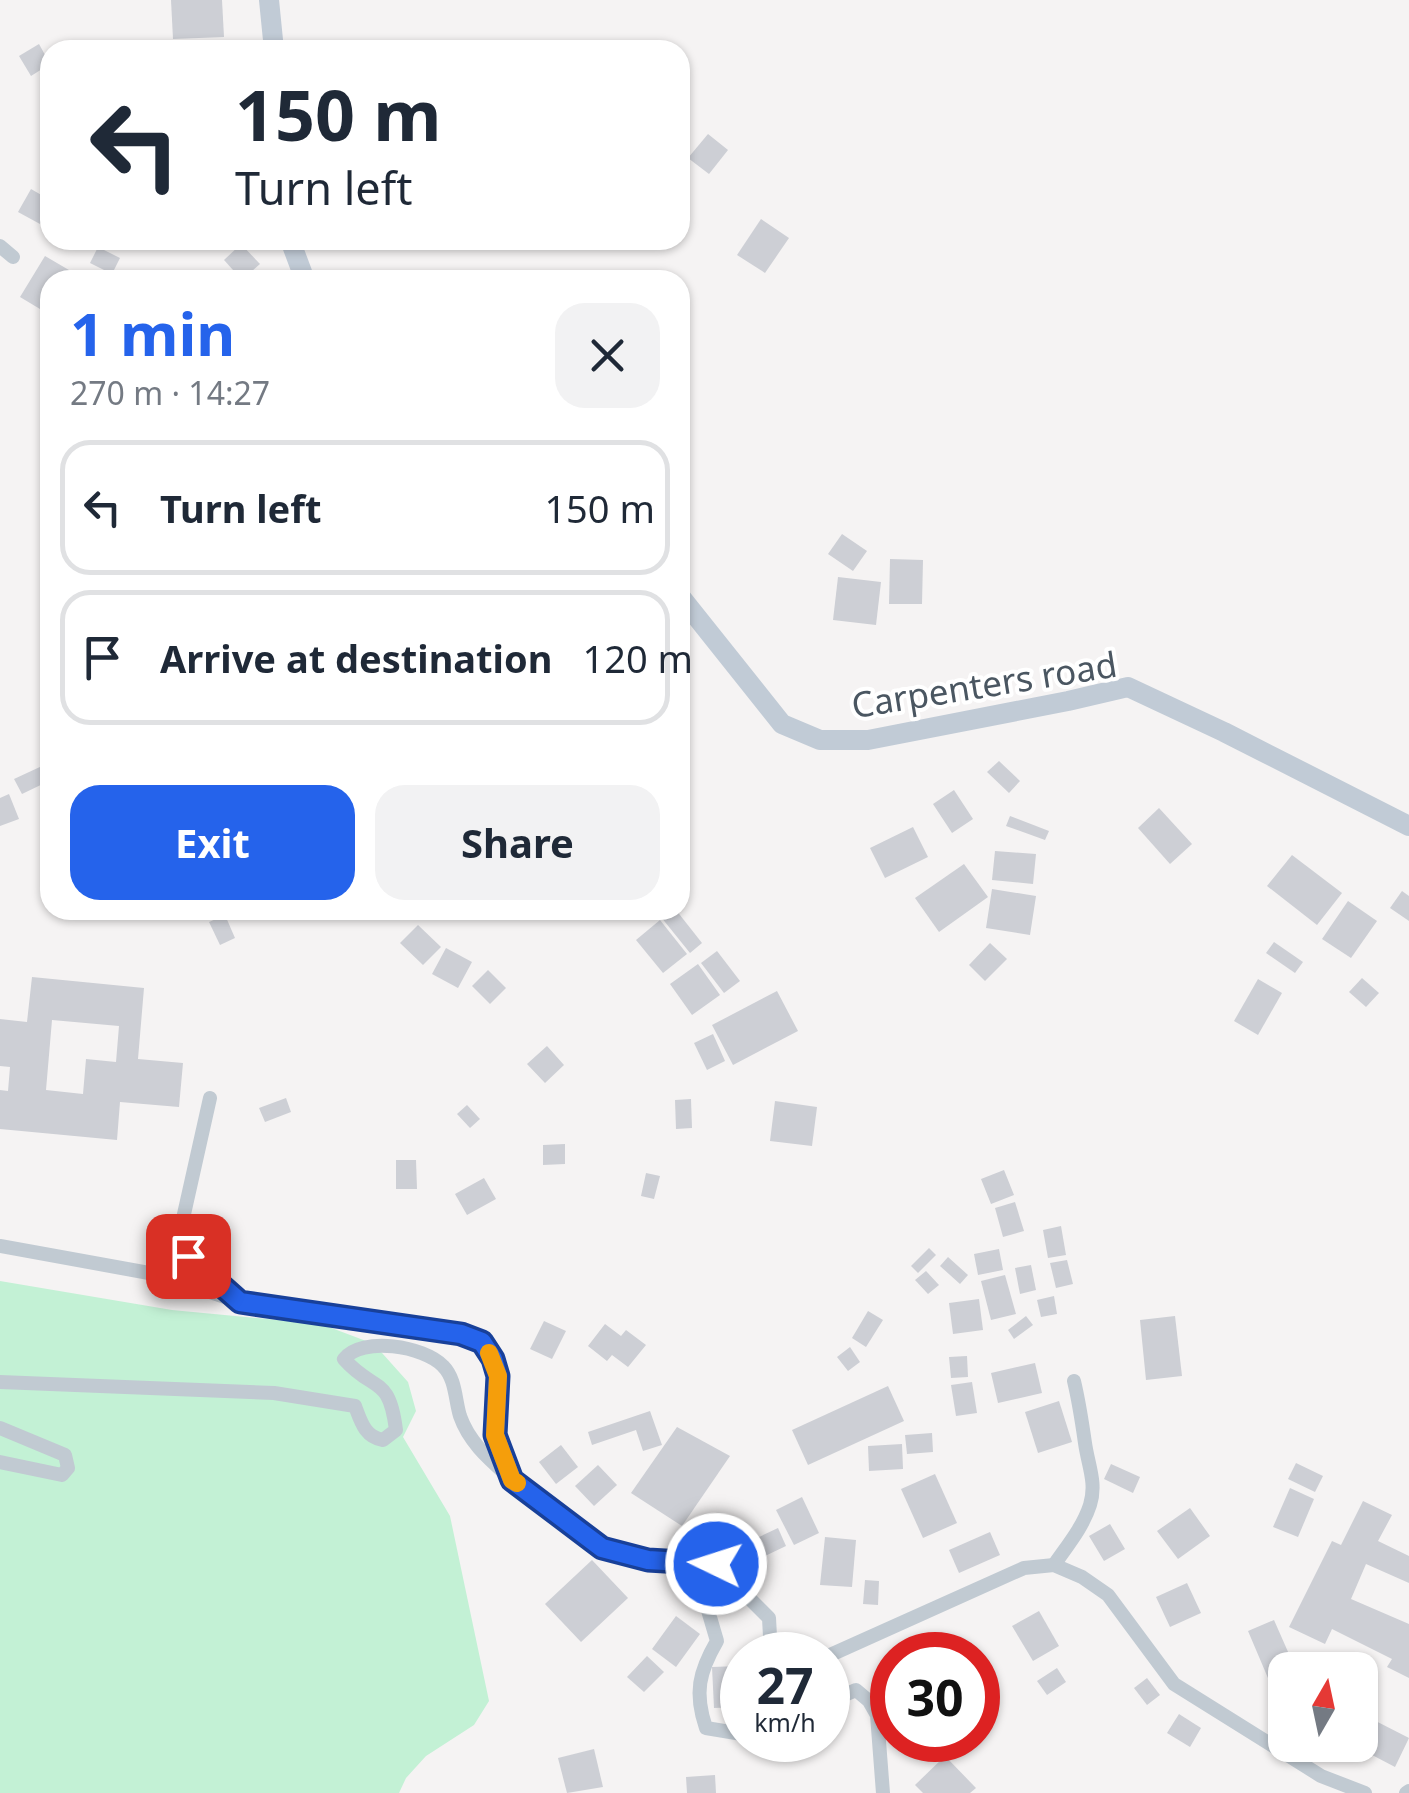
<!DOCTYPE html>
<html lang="en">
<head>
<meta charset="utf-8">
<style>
  :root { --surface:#fff; --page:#f2f2f3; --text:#1f2937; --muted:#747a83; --line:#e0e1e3; --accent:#2563eb }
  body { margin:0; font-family:"Noto Sans",sans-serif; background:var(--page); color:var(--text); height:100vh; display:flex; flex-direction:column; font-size:38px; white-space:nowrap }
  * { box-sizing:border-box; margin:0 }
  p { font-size:32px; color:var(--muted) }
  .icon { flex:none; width:55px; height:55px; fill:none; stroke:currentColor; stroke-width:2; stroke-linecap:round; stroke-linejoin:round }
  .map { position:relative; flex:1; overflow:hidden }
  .drawer { position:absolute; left:40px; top:270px; width:650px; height:650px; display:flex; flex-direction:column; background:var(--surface); border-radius:30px; box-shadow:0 2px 8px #0004 }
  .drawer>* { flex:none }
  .hud { position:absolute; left:40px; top:40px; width:650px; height:210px; border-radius:30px; box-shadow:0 2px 8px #0004; background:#fff; color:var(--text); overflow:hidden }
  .needle { width:65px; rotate:9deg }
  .controls { position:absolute; left:1268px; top:1652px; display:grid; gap:20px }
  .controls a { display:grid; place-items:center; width:110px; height:110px; border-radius:20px; background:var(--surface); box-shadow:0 2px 8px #0004; font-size:50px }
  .speed { position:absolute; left:720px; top:1632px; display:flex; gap:20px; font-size:50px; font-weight:700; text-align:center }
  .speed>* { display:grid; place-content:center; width:130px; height:130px; border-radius:50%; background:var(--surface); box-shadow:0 2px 8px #0004; line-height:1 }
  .speed small { font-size:25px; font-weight:400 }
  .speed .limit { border:15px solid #d22; background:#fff; color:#111 }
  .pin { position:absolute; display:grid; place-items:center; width:85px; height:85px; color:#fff; margin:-42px; border-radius:20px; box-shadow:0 5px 15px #0006 }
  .me { position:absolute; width:110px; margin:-55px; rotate:274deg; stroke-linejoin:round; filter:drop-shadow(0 0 8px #0008) }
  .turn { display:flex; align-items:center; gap:35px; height:210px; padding:0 30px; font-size:45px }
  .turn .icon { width:130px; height:130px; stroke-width:2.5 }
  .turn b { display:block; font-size:70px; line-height:85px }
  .round { display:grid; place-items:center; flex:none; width:105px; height:105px; border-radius:30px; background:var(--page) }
  .overview { display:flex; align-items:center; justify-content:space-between; height:170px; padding:0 30px }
  h1 { font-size:60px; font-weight:700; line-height:75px; color:var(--accent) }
  .cta { display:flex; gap:20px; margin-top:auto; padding:20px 30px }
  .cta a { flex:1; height:115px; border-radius:30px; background:var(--accent); color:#fff; font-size:40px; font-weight:700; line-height:115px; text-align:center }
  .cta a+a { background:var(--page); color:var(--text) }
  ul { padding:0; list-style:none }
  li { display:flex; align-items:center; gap:30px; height:135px; margin:0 20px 15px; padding:0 10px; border:5px solid var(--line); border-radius:30px }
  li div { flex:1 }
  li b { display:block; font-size:38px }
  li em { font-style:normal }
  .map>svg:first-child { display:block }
</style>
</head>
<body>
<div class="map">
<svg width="1409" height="1793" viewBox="0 0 1409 1793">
  <rect width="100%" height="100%" fill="#f5f3f3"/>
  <path fill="#c3f1d5" d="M0 1281 172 1310 321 1324 374 1344 408 1382 416 1411 403 1437 450 1516 489 1701 474 1725 426 1756 406 1778 399 1793H0Z"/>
  <g fill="#cdcfd5" fill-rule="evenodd">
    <path d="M171 0H222L224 37 173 39Z"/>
    <path d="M39 44 50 64 31 76 19 56Z"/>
    <path d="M708 134 728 150 709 174 688 158Z"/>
    <path d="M31 189 50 200V207L40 224 18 212Z"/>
    <path d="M761 219 789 238 765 273 737 255Z"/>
    <path d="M241 244 260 264 242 280 224 260Z"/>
    <path d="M98 247 120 258 112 274 90 263Z"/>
    <path d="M45 256 86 280H50V315L20 297Z"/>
    <path d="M842 534 867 551 853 571 828 554Z"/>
    <path d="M890 559 923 560 922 604H889Z"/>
    <path d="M838 577 881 582 876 625 833 620Z"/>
    <path d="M999 761 1020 781 1009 793 987 772Z"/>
    <path d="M42 766 49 781 22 794 14 779Z"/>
    <path d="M954 790 973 819 952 833 933 804Z"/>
    <path d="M9 794 19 819 0 826V798Z"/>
    <path d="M1159 808 1192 844 1170 864 1138 828Z"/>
    <path d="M1010 816 1049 831 1045 840 1006 826Z"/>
    <path d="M913 827 928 857 885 878 870 848Z"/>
    <path d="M995 851 1036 854 1033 884 992 880Z"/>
    <path d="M1292 855 1342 893 1317 925 1267 886Z"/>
    <path d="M964 864 988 897 939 932 915 898Z"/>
    <path d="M992 889 1036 896 1030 935 986 928Z"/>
    <path d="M1402 891 1409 896V921L1390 908Z"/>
    <path d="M1348 901 1377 921 1351 958 1322 939Z"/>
    <path d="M669 910H676L702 943 690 953 661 917Z"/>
    <path d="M225 915 235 938 220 945 209 922Z"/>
    <path d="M660 920 687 954 663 973 636 940Z"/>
    <path d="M418 925 441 947 423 965 400 943Z"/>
    <path d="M1274 942 1303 962 1295 973 1266 953Z"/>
    <path d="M990 943 1007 959 985 981 969 965Z"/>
    <path d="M446 948 472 962 458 988 432 974Z"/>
    <path d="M717 951 740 981 724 993 701 963Z"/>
    <path d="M698 964 720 995 692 1015 670 984Z"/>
    <path d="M488 970 506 988 490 1004 472 986Z"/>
    <path d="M32 977 144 988 138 1059 183 1063 179 1107 120 1102 117 1140 0 1129V1090L8 1091 10 1067 0 1066V1019L27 1022ZM52 1020 119 1026 116 1062 86 1059 83 1094 46 1090Z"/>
    <path d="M1362 978 1379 993 1366 1007 1349 992Z"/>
    <path d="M1258 979 1282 993 1258 1035 1234 1021Z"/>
    <path d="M777 991 798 1031 733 1065 712 1025Z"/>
    <path d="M713 1034 725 1061 707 1070 694 1043Z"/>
    <path d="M547 1046 564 1065 545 1083 527 1064Z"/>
    <path d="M286 1098 291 1112 265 1122 259 1108Z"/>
    <path d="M691 1099 692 1128 676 1129 675 1100Z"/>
    <path d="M775 1101 817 1107 812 1146 770 1141Z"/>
    <path d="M467 1105 480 1119 470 1128 457 1114Z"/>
    <path d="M565 1144V1164L543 1165V1145Z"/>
    <path d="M396 1160H416L417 1189H396Z"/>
    <path d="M1004 1170 1014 1195 991 1204 981 1179Z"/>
    <path d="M646 1173 660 1176 654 1199 641 1196Z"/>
    <path d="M484 1178 496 1199 467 1215 455 1194Z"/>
    <path d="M1015 1202 1024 1231 1003 1237 995 1208Z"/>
    <path d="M1061 1226 1066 1255 1048 1258 1043 1230Z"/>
    <path d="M929 1248 936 1255 918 1273 911 1266Z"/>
    <path d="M999 1249 1003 1270 978 1275 974 1254Z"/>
    <path d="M948 1257 968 1275 960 1284 940 1266Z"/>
    <path d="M1067 1260 1073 1284 1056 1288 1050 1263Z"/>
    <path d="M1031 1265 1036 1290 1020 1294 1015 1268Z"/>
    <path d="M926 1271 939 1285 928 1294 915 1280Z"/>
    <path d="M1005 1275 1016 1314 991 1320 981 1281Z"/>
    <path d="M1054 1296 1057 1314 1041 1317 1037 1300Z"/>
    <path d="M979 1299 983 1330 953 1334 949 1303Z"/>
    <path d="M868 1311 883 1320 866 1347 852 1338Z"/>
    <path d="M1026 1316 1033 1325 1014 1339 1008 1330Z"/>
    <path d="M1175 1316 1182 1376 1146 1380 1140 1320Z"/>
    <path d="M544 1321 566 1331 552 1359 530 1349Z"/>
    <path d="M605 1324 621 1336 626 1330 646 1345 628 1367 612 1355 607 1361 588 1346Z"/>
    <path d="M850 1347 860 1362 848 1371 837 1357Z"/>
    <path d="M967 1356 968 1377 951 1378 949 1357Z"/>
    <path d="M1035 1363 1042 1393 998 1403 991 1373Z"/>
    <path d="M972 1382 977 1413 956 1416 951 1385Z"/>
    <path d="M888 1386 904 1421 808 1465 792 1430Z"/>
    <path d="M1059 1401 1072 1442 1038 1453 1025 1412Z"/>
    <path d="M650 1411 662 1445 643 1451 636 1430 592 1445 588 1432Z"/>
    <path d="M677 1427 730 1456 682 1526 631 1493Z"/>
    <path d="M932 1433 933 1452 907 1454 905 1435Z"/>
    <path d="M902 1444 903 1469 869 1471 868 1446Z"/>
    <path d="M561 1445 578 1467 556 1484 539 1462Z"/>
    <path d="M1296 1463 1323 1476 1315 1492 1288 1479Z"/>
    <path d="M1111 1464 1140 1477 1133 1493 1104 1479Z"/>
    <path d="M598 1465 617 1485 594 1506 575 1486Z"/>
    <path d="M935 1474 957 1523 923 1538 901 1489Z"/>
    <path d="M1290 1488 1314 1499 1298 1537 1273 1527Z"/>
    <path d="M802 1497 819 1533 794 1545 776 1510Z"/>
    <path d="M1363 1501 1392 1515 1378 1541 1409 1556V1583L1366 1564 1351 1599 1409 1624V1678L1387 1667 1392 1659 1332 1629 1325 1644 1289 1627 1332 1541 1341 1545Z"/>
    <path d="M1190 1508 1210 1536 1178 1559 1157 1531Z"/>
    <path d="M1110 1524 1125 1549 1104 1561 1089 1536Z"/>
    <path d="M778 1528 786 1546 765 1556 757 1538Z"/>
    <path d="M990 1532 1000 1555 959 1573 949 1550Z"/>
    <path d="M825 1537 856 1540 852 1587 820 1585Z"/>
    <path d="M592 1560 628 1598 581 1642 545 1604Z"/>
    <path d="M865 1580 879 1581 878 1605 863 1604Z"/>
    <path d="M1187 1583 1201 1613 1170 1627 1156 1597Z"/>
    <path d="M1039 1611 1059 1646 1033 1661 1012 1626Z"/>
    <path d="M676 1616 700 1634 676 1667 652 1649Z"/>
    <path d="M1274 1620 1296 1670H1285V1718L1248 1631Z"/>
    <path d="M647 1656 664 1672 644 1692 627 1677Z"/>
    <path d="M739 1666 741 1707 714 1708 712 1667Z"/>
    <path d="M1057 1668 1066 1682 1047 1695 1037 1681Z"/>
    <path d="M1147 1678 1160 1695 1147 1705 1134 1688Z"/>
    <path d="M1179 1714 1201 1728 1190 1747 1167 1733Z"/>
    <path d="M1364 1715 1409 1738 1395 1767 1353 1745H1360V1722Z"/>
    <path d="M594 1749 603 1787 567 1793 558 1758Z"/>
    <path d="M945 1756 976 1788 970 1793H923L915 1785Z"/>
    <path d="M715 1775 716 1793H687L686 1777Z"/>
  </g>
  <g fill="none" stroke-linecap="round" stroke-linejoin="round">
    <g stroke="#c1cad2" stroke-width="14">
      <path d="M0 246 13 257"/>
      <path d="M210 1098 180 1232 188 1256 236 1298"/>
      <path d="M0 1246 160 1275 240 1302 461 1334 482 1342 493 1359 498 1376 495 1435 512 1480 602 1548 648 1559 715 1564 769 1618 771 1655"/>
      <path d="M0 1382 274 1393 355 1406C361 1422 365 1437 383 1440L396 1430C389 1374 374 1393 344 1359 362 1336 424 1346 443 1366 456 1379 455 1400 460 1416 469 1442 489 1459 508 1476"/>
      <path d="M0 1428 65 1455 68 1468 62 1475 0 1462"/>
      <path d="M715 1564 702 1590 717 1641C699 1672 694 1693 706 1728L742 1734"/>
      <path d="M1054 1565C1067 1546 1083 1527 1090 1505 1097 1483 1088 1465 1085 1443 1082 1422 1079 1402 1074 1381"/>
      <path d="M828 1656 1024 1568 1054 1565 1082 1577 1108 1595 1174 1684 1321 1776 1365 1793"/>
      <path d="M828 1702 856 1690 869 1701 877 1715 883 1793"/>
      <path d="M1406 1793 1409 1791"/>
    </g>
    <g stroke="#c1cbd6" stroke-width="20">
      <path d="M269 0 274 50"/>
      <path d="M290 240 305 280"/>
      <path d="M680 596 782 724 820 740H868L1068 701 1128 687 1224 732 1409 826"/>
    </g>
  </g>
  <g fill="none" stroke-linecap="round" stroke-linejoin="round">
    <g stroke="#184099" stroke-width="25">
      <path id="route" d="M188 1256 240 1302 461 1334 482 1342 493 1359 498 1376 495 1435 512 1480 602 1548 648 1560 716 1564"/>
    </g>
    <use href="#route" stroke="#2563eb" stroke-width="18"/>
    <path stroke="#f59e0b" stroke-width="18" d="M489 1353 498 1376 495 1435 512 1480 517 1483"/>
  </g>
  <g text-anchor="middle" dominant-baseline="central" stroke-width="8" stroke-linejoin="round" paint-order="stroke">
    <g font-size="35" fill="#4a5661" stroke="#fff">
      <text transform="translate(984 684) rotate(-9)">Carpenters road</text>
    </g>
  </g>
</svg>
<div class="controls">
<a><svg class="needle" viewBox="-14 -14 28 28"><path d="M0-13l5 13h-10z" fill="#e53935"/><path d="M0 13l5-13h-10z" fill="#747a83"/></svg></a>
</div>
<div class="speed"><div>27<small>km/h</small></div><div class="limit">30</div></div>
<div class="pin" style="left:188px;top:1256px;background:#d93025"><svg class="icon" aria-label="arrive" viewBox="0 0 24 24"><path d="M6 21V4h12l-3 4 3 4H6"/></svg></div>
<svg class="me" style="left:716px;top:1564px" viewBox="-20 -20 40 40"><circle r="17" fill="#2563eb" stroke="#fff" stroke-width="3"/><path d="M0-11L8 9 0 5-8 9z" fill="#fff"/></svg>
<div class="hud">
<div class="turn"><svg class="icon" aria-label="left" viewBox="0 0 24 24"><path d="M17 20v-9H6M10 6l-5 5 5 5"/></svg><div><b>150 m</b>Turn left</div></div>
</div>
<section class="drawer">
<div class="overview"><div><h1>1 min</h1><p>270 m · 14:27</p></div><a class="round"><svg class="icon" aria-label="close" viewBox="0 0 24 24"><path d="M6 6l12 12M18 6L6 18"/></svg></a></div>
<ul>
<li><svg class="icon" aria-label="left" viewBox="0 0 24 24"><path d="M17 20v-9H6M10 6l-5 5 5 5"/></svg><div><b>Turn left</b></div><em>150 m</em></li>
<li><svg class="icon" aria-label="arrive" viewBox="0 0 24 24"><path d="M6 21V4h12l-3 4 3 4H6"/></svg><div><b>Arrive at destination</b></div><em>120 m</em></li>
</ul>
<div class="cta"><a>Exit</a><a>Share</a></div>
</section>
</div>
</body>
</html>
